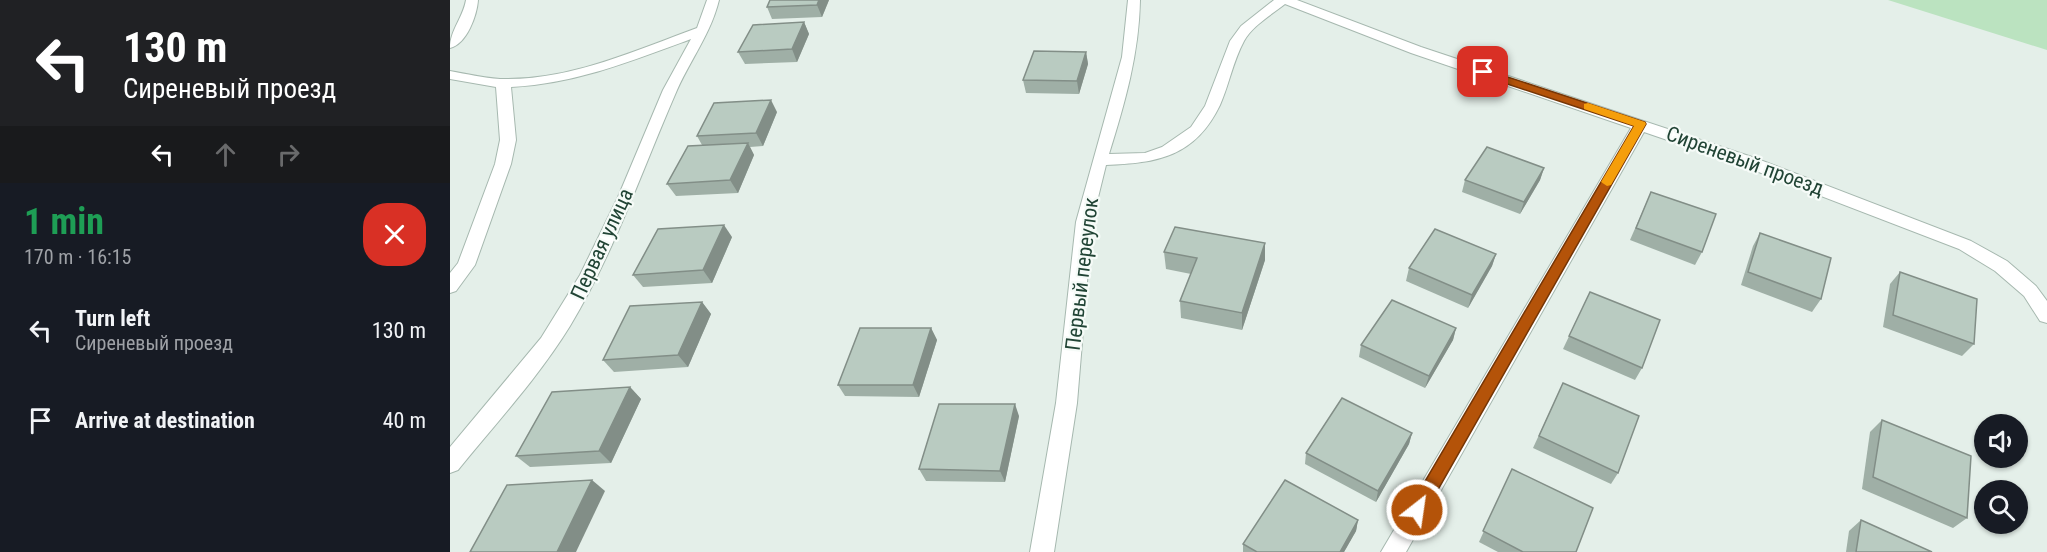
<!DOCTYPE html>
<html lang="en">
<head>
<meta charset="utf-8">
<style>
  :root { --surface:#171b24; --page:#20242c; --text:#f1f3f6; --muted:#9ea1a6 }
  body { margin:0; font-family:"Roboto Condensed",sans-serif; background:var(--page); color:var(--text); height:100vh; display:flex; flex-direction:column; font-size:22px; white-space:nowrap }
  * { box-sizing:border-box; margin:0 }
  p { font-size:20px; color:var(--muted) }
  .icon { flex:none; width:33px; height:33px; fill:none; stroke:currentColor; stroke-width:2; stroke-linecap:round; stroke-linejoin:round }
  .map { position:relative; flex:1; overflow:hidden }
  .drawer { display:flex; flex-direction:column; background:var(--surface); width:450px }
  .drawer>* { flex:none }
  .banner { background:#202124; color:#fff; overflow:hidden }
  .fabs { position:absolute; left:1524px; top:414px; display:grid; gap:12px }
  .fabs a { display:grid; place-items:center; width:54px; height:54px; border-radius:50%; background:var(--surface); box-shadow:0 2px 4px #0004; font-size:30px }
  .pin { position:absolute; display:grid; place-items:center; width:51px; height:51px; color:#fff; margin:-26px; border-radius:12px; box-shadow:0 3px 9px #0006 }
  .me { position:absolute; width:66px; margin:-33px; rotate:30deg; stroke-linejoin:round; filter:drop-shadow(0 0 4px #0008) }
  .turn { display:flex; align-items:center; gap:21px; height:126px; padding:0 24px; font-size:27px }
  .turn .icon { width:78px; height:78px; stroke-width:2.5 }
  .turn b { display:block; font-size:42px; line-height:51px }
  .lanes { display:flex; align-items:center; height:57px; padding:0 24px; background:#0003; justify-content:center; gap:30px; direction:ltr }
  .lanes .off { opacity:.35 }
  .round { display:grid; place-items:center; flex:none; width:63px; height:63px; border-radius:24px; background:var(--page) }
  .headline { display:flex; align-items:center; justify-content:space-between; height:102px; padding:0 24px }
  h1 { font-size:36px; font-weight:700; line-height:45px; color:#1e9e55 }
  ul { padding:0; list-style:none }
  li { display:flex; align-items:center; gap:18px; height:90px; padding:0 24px }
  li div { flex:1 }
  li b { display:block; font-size:22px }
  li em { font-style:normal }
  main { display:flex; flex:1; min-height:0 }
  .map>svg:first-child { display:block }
</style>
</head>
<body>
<main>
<section class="drawer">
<div class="banner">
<div class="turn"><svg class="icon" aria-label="left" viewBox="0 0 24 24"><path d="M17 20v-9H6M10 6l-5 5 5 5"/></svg><div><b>130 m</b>Сиреневый проезд</div></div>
<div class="lanes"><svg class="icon" aria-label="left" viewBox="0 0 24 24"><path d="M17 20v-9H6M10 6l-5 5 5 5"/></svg><svg class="icon off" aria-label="ahead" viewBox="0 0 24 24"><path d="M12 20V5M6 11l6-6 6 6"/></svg><svg class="icon off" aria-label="right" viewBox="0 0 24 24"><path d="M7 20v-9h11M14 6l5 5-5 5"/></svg></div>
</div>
<div class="headline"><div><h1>1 min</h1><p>170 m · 16:15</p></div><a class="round" style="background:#d93025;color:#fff"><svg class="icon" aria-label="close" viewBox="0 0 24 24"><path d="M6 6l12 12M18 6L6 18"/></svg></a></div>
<ul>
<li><svg class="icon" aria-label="left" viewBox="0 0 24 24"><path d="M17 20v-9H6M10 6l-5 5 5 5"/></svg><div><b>Turn left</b><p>Сиреневый проезд</p></div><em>130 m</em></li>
<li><svg class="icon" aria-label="arrive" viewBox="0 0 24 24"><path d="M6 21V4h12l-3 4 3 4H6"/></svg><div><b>Arrive at destination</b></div><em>40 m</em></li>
</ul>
</section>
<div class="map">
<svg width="1597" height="552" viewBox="0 0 1597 552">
  <rect width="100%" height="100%" fill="#e4efe9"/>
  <path fill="#bbe3c0" d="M1438 0H1597V50Z"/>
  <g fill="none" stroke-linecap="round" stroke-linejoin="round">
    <g stroke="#a6b8af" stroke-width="2">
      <g id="minor">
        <path d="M16 0H28C27 15 17 44 0 48 0 30 13 18 16 0Z"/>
        <path d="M257 0H269C261 33 241 59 227 90 192 170 165 251 120 326 88 378 46 423 8 470L0 473V447L91 338 130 275 168 197 213 90 241 39C182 61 124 84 61 87L66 140 61 164 25 265 6 291 0 293V273L8 263 45 164 50 140 46 87 0 79V71C17 74 33 78 50 79 119 81 184 51 247 28Z"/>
        <path d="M678 0H690C689 54 675 103 659 154L695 153 712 147 741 127 755 106 780 41 791 26 824 0H847L971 47 1305 158 1521 241 1557 261 1586 286 1597 301V323L1590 321 1574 296 1545 271 1509 249 1293 166 1194 132 956 552H931L1181 128 961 53 835 4C821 15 802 26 794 41 783 61 779 85 770 105 745 157 707 163 656 165L642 222 627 403 604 552H580L606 403 626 222 672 57Z"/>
      </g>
    </g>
    <use href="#minor" fill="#fff" fill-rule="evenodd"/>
  </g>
  <g fill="#9fafa6">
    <path d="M320 0H379L372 17 322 19 317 7Z"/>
    <path d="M354 22 359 34 347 62 295 64 288 52Z"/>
    <path d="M636 52 638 64 629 94 576 93 573 80Z"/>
    <path d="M327 112 313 146 300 147 304 155 288 193 226 196 217 184 252 145 247 136Z"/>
    <path d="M1094 168 1090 180 1070 214 1012 192 1015 180Z"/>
    <path d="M1201 192 1252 252 1245 265 1180 240Z"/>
    <path d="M1310 233 1371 299 1362 312 1291 285 1303 246Z"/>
    <path d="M282 237 262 283 193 287 183 275Z"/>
    <path d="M714 252 815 260 792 330 731 318 730 301 741 274 716 269Z"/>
    <path d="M1046 254 1042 266 1018 308 956 281 959 268Z"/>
    <path d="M1450 272 1524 344 1512 356 1433 327 1440 284Z"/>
    <path d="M1140 292 1192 368 1185 380 1113 349Z"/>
    <path d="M252 302 261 314 238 367 164 372 153 360Z"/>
    <path d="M481 328 487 340 469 397 395 396 388 385Z"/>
    <path d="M1006 328 1003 340 975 388 909 357 911 345Z"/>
    <path d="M1113 383 1168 473 1161 484 1083 448Z"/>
    <path d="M180 387 191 399 161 463 80 467 66 456Z"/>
    <path d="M569 416 555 482 476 481 469 469Z"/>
    <path d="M1432 420 1517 518 1503 528 1412 489 1420 432Z"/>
    <path d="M962 433 959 444 926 502 855 464 856 453Z"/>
    <path d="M1062 469 1126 552H1048L1029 542Z"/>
    <path d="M908 520 906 531 894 552H793V544Z"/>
    <path d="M1411 520 1482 552H1396L1399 531Z"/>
  </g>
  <g fill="#828e87">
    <path d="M369 0H379L372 17 367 5Z"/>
    <path d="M354 22 359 34 347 62 342 49Z"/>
    <path d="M636 52 638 64 629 94 627 81Z"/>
    <path d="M321 100 327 112 313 146 306 133Z"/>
    <path d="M298 143 304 155 288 193 280 180Z"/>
    <path d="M1094 168 1090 180 1070 214 1074 202Z"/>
    <path d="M274 225 282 237 262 283 253 270Z"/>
    <path d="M815 243V260L792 330V313Z"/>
    <path d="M1046 254 1042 266 1018 308 1022 295Z"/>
    <path d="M252 302 261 314 238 367 228 355Z"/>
    <path d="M481 328 487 340 469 397 463 385Z"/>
    <path d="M1006 328 1003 340 975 388 979 376Z"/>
    <path d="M180 387 191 399 161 463 149 451Z"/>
    <path d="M565 404 569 416 555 482 550 471Z"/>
    <path d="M962 433 959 444 926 502 928 491Z"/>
    <path d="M142 480 155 491 126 552H107Z"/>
    <path d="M908 520 906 531 894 552H890Z"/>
  </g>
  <g fill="#b9cbc1" stroke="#828e87" stroke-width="1.5">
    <path d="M320 0H369L367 5 317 7Z"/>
    <path d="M354 22 342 49 288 52 303 25Z"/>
    <path d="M584 51 636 52 627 81 573 80Z"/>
    <path d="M321 100 306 133 247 136 264 103Z"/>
    <path d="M298 143 280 180 217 184 238 146Z"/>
    <path d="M1037 147 1094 168 1074 202 1015 180Z"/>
    <path d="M1201 192 1266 214 1252 252 1186 228Z"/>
    <path d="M274 225 253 270 183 275 208 229Z"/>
    <path d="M725 227 815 243 792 313 730 301 747 258 714 252Z"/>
    <path d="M985 229 1046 254 1022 295 959 268Z"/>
    <path d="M1310 233 1381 258 1371 299 1298 272Z"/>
    <path d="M1450 272 1527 299 1524 344 1443 315Z"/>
    <path d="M1140 292 1210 320 1192 368 1119 336Z"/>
    <path d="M942 300 1006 328 979 376 911 345Z"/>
    <path d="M252 302 228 355 153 360 180 306Z"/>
    <path d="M410 328H481L463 385H388Z"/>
    <path d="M1113 383 1189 416 1168 473 1089 436Z"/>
    <path d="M180 387 149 451 66 456 102 392Z"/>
    <path d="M892 398 962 433 928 491 856 453Z"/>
    <path d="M489 404H565L550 471 469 469Z"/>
    <path d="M1432 420 1521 456 1517 518 1423 477Z"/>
    <path d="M1062 469 1143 508 1126 552H1073L1033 531Z"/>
    <path d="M142 480 107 552H20L57 485Z"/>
    <path d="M835 480 908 520 890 552H807L793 544Z"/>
    <path d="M1411 520 1482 552H1406Z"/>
  </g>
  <path fill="#b45309" stroke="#753606" stroke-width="1.5" d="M1033 69 1195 122 1196 124 973 516 967 518 961 516 959 510 961 505 1184 126 1030 75V70Z"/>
  <path fill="#f59e0b" d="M1138 103 1195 122 1196 124 1161 185 1157 186 1151 182 1184 126 1134 109V104Z"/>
  <g text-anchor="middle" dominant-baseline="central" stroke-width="4.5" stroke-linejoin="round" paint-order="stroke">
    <g font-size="21" fill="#214435" stroke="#f6fbf8">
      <text transform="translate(1295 161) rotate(20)">Сиреневый проезд</text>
      <text transform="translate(152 244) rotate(-65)">Первая улица</text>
      <text transform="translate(632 274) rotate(-83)">Первый переулок</text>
    </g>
  </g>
</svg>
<div class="fabs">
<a><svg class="icon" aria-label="sound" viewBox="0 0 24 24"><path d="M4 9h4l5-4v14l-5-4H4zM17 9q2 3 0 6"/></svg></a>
<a><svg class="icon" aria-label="search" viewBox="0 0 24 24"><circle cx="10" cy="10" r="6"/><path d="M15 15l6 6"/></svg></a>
</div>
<div class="pin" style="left:1033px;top:72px;background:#d93025"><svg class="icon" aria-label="arrive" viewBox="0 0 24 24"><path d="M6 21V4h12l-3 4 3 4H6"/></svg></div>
<svg class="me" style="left:967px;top:510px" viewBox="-20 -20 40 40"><circle r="17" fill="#b45309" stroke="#fff" stroke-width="3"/><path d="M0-11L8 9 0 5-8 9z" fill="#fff"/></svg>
</div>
</main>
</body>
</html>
